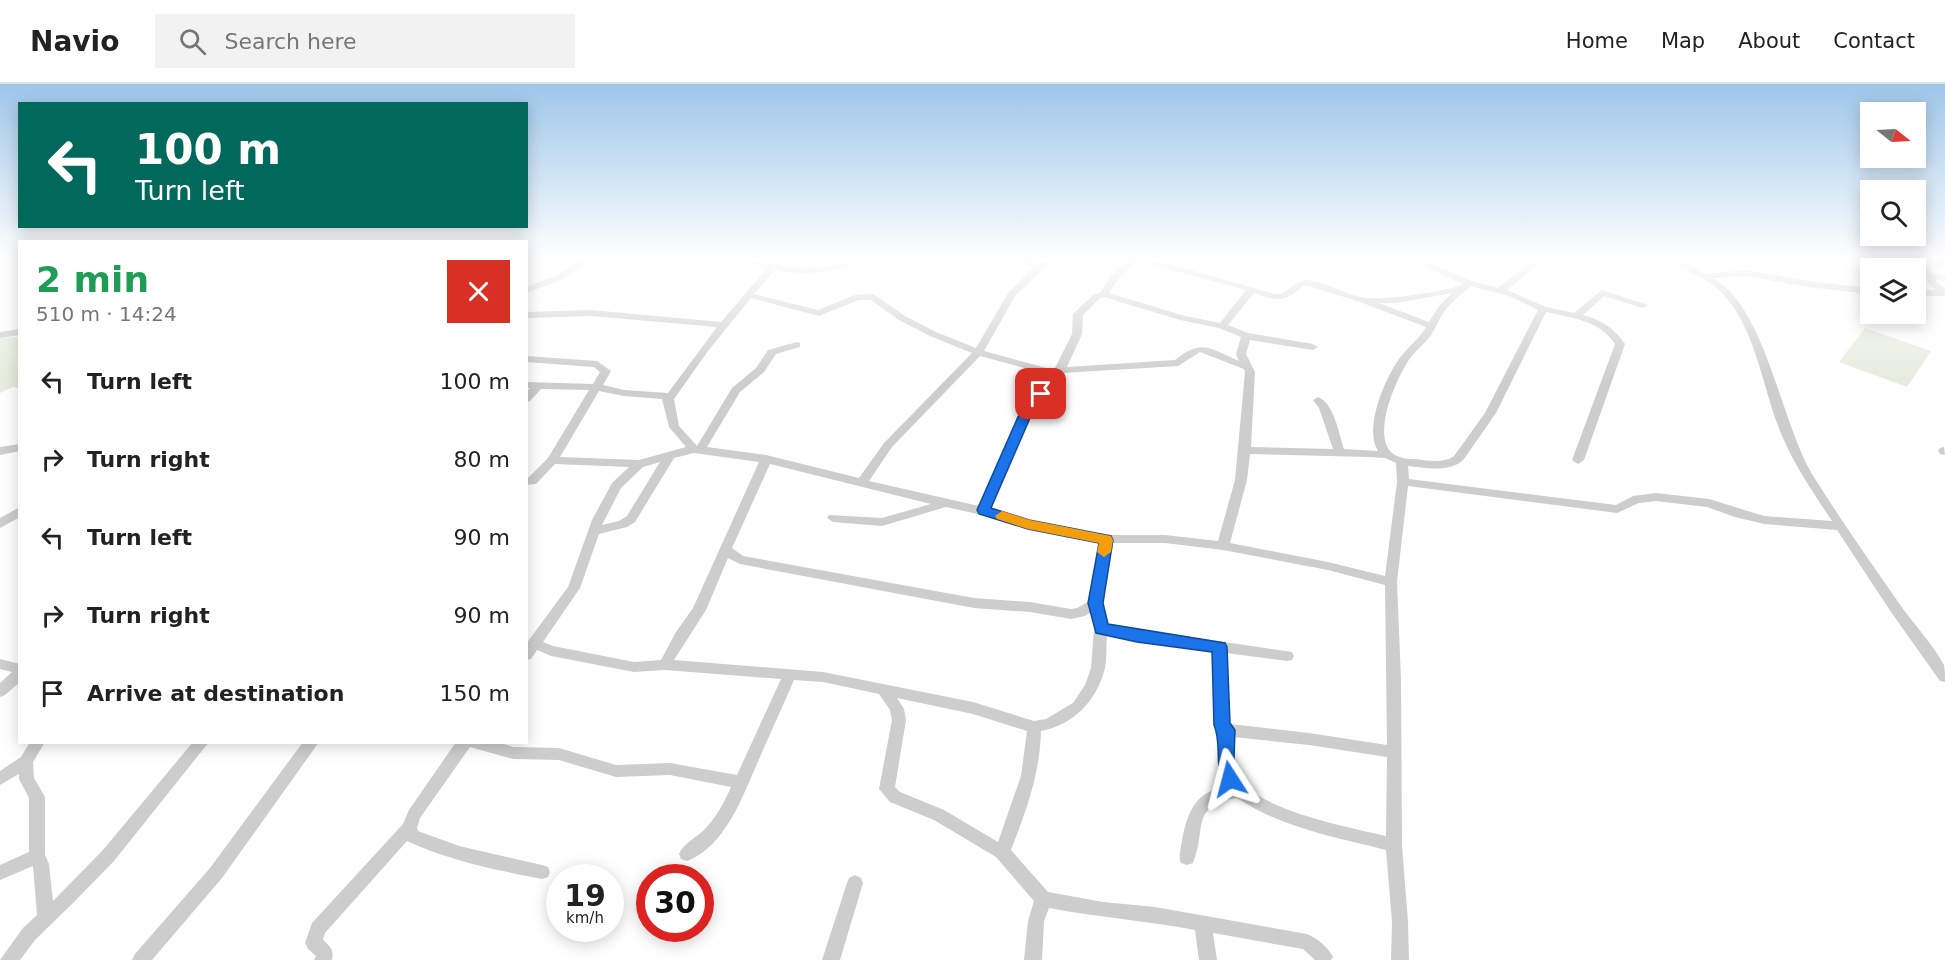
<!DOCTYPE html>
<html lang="en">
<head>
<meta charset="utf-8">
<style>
  :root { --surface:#fff; --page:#f2f2f2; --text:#222; --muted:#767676; --line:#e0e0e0 }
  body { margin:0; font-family:"DejaVu Sans",sans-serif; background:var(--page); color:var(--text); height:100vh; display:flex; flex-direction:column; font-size:22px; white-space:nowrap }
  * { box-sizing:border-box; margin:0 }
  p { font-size:20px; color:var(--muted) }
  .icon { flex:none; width:33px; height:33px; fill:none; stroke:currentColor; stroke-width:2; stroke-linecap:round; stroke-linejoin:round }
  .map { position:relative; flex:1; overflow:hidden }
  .drawer { position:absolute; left:18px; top:156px; width:510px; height:504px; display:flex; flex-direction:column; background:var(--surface); border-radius:0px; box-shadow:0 3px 15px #0003 }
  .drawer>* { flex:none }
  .hud { position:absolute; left:18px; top:18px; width:510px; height:126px; border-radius:0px; box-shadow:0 3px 15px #0003; background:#00695c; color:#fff; overflow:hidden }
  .needle { width:39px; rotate:108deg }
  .buttons { position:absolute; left:1860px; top:18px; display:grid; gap:12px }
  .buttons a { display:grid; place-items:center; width:66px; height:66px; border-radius:0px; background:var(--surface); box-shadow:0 3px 15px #0003; font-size:30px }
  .speed { position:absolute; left:546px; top:780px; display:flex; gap:12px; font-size:30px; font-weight:700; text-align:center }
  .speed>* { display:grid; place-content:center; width:78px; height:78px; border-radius:50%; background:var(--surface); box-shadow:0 3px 15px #0003; line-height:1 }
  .speed small { font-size:15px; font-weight:400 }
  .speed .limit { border:9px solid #d22; background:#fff; color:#111 }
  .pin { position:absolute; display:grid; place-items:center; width:51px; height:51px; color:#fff; margin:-26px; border-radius:12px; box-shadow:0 3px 9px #0006 }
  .me { position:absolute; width:66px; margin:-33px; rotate:351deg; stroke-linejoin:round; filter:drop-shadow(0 0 4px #0008) }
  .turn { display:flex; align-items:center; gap:21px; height:126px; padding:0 18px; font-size:27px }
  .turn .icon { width:78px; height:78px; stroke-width:2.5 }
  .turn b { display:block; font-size:42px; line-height:51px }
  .round { display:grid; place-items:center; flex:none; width:63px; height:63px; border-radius:0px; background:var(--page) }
  .head { display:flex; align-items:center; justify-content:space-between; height:102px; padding:0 18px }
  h1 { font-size:36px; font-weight:700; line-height:45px; color:#1e9e55 }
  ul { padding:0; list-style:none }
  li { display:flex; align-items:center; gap:18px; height:78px; padding:0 18px }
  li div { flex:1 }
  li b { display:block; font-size:22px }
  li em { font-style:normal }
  header { display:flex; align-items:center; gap:36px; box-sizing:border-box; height:84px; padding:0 30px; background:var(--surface); border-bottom:2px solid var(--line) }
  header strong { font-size:28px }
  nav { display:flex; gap:33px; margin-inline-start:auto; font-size:21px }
  .search { width:420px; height:54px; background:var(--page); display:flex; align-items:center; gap:15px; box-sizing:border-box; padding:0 21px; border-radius:0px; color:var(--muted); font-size:22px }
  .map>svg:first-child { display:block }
</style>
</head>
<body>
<header>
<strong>Navio</strong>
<div class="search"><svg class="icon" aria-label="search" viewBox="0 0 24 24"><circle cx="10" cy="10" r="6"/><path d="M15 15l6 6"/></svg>Search here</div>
<nav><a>Home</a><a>Map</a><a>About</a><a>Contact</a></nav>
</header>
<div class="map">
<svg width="1945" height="876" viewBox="0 0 1945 876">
  <rect width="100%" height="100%" fill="#fff"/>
  <g fill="#e7ecde">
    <path d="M1865 244 1931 267 1907 303 1839 278Z"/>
    <path d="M19 253V304L13 303 0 309V254Z"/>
  </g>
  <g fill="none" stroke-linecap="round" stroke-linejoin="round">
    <g fill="#cdcdcd" fill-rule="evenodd">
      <path d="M583 174H594L561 196 526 209V203L555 192Z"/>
      <path d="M732 174H748L771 180 778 174H788L780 182 820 184 853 177V181C827 189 802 192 775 186L754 210 818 226 855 211 873 210 905 232 936 248 976 264 1008 209 1033 184 1011 174H1024L1038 179 1044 174H1055L1015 212 984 267 1054 286 1072 250 1073 230 1093 211 1101 208 1112 190 1130 174H1150L1275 210C1289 211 1294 195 1308 196 1328 197 1346 212 1366 214 1383 216 1448 208 1463 200L1405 174H1417L1472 197 1498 204 1536 174H1546L1507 206 1546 223 1574 229 1602 206 1648 221 1643 224 1604 212 1583 231C1602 236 1614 244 1625 260L1584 376 1578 380 1572 376 1615 260C1600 236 1571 234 1546 228L1496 329 1464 375C1451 389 1425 384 1408 382L1409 395 1616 421 1633 412 1656 409 1709 415 1764 432 1832 437C1814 410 1796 384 1783 354 1762 307 1757 241 1718 205 1703 192 1682 187 1667 174H1678L1705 190 1746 186 1808 197 1870 204V210L1808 203 1746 192 1713 194C1766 224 1780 336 1812 390 1840 435 1871 479 1901 522 1914 540 1934 562 1944 581 1945 586 1945 593 1945 598L1940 597 1891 528 1837 446 1764 440 1735 433 1707 423 1656 417 1639 419 1617 429 1408 402 1397 498 1401 596 1402 761 1408 838 1409 876H1391L1392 838 1386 766C1335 753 1282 744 1237 714 1189 721 1207 747 1193 779L1187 781 1181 779C1178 772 1181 764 1182 756 1188 727 1195 708 1227 702 1213 680 1224 659 1215 641L1212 567 1107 551C1106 562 1107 574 1105 584 1097 617 1073 641 1041 647 1040 690 1026 727 1011 766L1048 808 1103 818 1155 823 1307 850C1317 854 1328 863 1333 873L1331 876H1315L1303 865 1213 849 1217 876H1199L1195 846C1147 837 1097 833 1049 824L1044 837 1042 876H1024L1028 837 1034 817 996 773 934 736 890 718 879 705 892 636 890 626 879 610 823 598 794 596C783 622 771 647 760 673 744 708 727 762 687 777L681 775 679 770C683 760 695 754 703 747 716 734 724 719 731 703L670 691 616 693 559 676 513 675 470 663 420 734 417 744 418 747 459 762 542 781 548 783 550 788 548 793 542 795C496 786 450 777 407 757L325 849 323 856C331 863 334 866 332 876H314L316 872 308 865 305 859 312 839 403 740 409 726 456 658H498L513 663 559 664 616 681 670 679 737 691 781 595 665 586 634 588 551 572 537 566 531 575 526 576V560L568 503 592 436 612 399 629 383 555 380 536 400 526 401V393H529L548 374 589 306 541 305 530 317 526 318V308L530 304H526V298L593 300 600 288 594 283 526 278V272L597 277 611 287 603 301 624 306 668 309 717 243 591 232 526 234V228L591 226 721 238 767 184ZM1138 177 1246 206 1220 239 1185 232 1109 209 1119 194ZM1303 202H1309L1360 218 1426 243C1420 254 1410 261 1402 271 1386 291 1363 344 1378 367L1344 365C1339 350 1334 319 1318 313L1313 316 1319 324 1333 365 1251 363 1255 288 1246 270 1250 256 1313 266 1318 263 1313 260 1248 249 1228 241 1254 209C1277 217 1285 219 1303 202ZM1471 202 1509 212 1538 226 1485 329 1454 372C1444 380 1426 376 1414 375 1407 375 1398 374 1392 369 1372 351 1395 298 1407 279 1413 268 1424 261 1431 251 1437 242 1440 232 1447 224 1454 215 1463 209 1471 202ZM1452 209 1439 222 1429 238 1379 219H1396ZM1104 213 1180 236 1219 244 1241 253 1236 270 1239 277C1210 265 1203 254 1175 276L1067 283 1082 250 1083 231 1099 215ZM751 214 819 232 859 216H871L899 236 930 252 972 269 884 359 859 394 766 371 707 363 740 308 764 288 776 270 800 263V259L797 258 768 266 756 284 732 304 697 362 679 342 674 315 708 267ZM1200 268 1244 285 1245 288 1235 396 1218 457 1165 451H1107L1028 436 990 425 1029 333 1062 289 1178 282ZM980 272 1050 291 1019 333 979 422 869 397 892 363ZM599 307 624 312 662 315 669 343 686 363 639 376 560 373ZM694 369 759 378 693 524 676 548 661 576 634 578 553 562 543 558 580 504 599 450 627 443 635 438 674 374ZM1250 370 1369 373 1385 374 1396 379 1397 398 1385 492 1328 478 1230 459 1247 396ZM660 378 627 432 619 437 602 441 621 404 643 383ZM770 380 931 420 882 434 829 431 827 434 833 438 882 442 946 423 982 431 1028 444 1100 458 1090 517 1077 524 1071 525 1030 518 974 514 743 472 732 464ZM1112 459H1165L1223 466 1328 486 1385 501 1387 661 1309 649 1230 640 1226 569 1287 577 1292 576 1294 572 1292 568 1107 541 1102 519ZM728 474 740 480 974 524 1030 528 1071 535 1085 532 1091 528 1094 545 1091 584 1085 601 1073 619 1046 635 1034 637 973 618 823 588 674 576 706 526ZM897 614 973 630 1027 647 1021 692 998 758 944 726 900 708 895 703 906 636 904 625ZM1233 653 1309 661 1387 673 1386 752C1350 743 1252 726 1236 689 1231 678 1232 664 1233 653Z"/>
      <path d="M1280 174H1290V175L1286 178Z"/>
      <path d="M1904 174H1927L1945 177V183L1929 180 1932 189 1945 192V198L1935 195 1945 205V212H1916V206H1935L1921 190 1923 188 1919 179Z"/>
      <path d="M20 245V251L0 254V248Z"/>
      <path d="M20 360V367L0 371V363Z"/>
      <path d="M1944 363 1945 371 1940 370 1938 367 1940 364Z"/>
      <path d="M20 423V433L0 444V434Z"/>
      <path d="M0 575 20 580V598L5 611 0 613V599L12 588 0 585Z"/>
      <path d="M30 658H45L33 678 34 694 45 713V771L49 780 53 817 103 766 193 658H209L114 777 73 819 35 856 20 876H0L23 844 37 831 33 782 0 796V781L29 768V714L19 695V690L0 701V687L21 673Z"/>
      <path d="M303 658H319L222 794 152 876H132L135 870 210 784Z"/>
      <path d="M855 791 861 794 863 799 840 876H822L847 799 849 794Z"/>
    </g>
  </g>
  <linearGradient id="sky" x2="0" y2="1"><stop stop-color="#9dc6e9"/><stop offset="0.59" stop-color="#fff"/><stop offset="1" stop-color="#fff" stop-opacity="0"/></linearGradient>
  <rect width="1945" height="297" fill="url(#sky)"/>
  <path fill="#1a73e8" stroke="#114b97" stroke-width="1.5" d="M1041 307 1047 310 1030 334 991 424 1029 436 1111 452 1113 456 1103 519 1108 540 1225 559 1227 563 1230 639 1235 646 1234 675 1238 695 1236 700 1230 702 1224 700C1214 681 1222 659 1214 641L1212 568 1137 558 1096 549 1088 519 1099 459 1028 445 979 430 977 426 1018 333 1037 308Z"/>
  <path fill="#f59e0b" d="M1002 427 1030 436 1111 452 1113 456 1111 468 1104 473 1097 468 1099 459 1028 445 997 435 995 432Z"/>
</svg>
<div class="buttons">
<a><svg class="needle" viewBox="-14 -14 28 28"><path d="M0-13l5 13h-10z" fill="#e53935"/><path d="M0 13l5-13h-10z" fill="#767676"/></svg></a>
<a><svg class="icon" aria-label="search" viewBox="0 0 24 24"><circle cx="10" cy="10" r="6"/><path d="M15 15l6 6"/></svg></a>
<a><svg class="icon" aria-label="layers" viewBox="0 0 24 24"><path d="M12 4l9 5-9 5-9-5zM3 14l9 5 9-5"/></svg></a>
</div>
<div class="speed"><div>19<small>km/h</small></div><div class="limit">30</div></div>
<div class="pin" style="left:1041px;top:310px;background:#d93025"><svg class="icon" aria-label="arrive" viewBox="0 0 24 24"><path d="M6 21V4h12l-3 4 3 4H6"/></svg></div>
<svg class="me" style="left:1230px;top:695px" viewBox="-20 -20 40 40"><path d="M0-17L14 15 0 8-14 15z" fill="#1a73e8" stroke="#fff" stroke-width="4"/></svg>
<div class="hud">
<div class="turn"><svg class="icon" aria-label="left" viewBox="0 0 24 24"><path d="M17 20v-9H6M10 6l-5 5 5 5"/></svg><div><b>100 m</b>Turn left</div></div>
</div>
<section class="drawer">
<div class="head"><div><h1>2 min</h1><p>510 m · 14:24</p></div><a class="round" style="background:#d93025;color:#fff"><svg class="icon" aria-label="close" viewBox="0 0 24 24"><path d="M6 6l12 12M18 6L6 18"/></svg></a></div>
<ul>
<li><svg class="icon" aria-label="left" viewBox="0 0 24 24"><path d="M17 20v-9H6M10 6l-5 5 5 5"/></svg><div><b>Turn left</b></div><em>100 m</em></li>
<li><svg class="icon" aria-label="right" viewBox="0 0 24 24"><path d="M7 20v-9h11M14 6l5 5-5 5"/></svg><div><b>Turn right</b></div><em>80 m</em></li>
<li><svg class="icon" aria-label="left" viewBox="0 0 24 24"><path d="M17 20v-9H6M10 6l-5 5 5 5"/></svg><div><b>Turn left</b></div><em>90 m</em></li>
<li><svg class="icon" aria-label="right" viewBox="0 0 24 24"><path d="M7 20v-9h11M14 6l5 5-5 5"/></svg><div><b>Turn right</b></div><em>90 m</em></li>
<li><svg class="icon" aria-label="arrive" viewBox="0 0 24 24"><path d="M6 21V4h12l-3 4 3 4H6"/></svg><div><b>Arrive at destination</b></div><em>150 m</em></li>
</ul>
</section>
</div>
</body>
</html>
